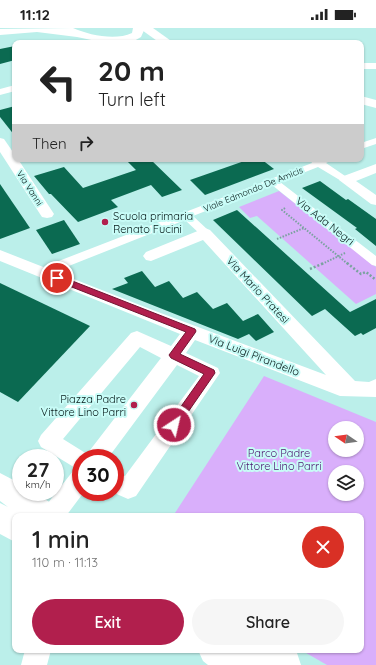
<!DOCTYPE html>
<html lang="en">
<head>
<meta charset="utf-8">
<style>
  :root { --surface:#fff; --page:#f6f6f6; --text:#222; --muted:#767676; --accent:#b11f4d }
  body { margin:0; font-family:Quicksand,sans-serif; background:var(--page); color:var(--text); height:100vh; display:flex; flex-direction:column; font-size:15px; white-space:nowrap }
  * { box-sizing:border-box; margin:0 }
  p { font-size:13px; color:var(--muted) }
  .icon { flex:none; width:22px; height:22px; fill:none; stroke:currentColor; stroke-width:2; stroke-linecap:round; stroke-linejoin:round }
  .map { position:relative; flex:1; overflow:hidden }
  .drawer { position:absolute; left:12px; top:485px; width:352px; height:140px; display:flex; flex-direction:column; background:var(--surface); border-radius:8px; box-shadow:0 1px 3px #0004 }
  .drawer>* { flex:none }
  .hud { position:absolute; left:12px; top:12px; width:352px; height:122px; border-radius:8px; box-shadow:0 1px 3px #0004; background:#fff; color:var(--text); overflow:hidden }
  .needle { width:26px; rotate:283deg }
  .fabs { position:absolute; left:328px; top:393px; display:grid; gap:8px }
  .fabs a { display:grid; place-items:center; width:36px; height:36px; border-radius:50%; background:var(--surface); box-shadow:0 1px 3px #0004; font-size:20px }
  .speed { position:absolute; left:12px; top:421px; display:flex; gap:8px; font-size:20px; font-weight:700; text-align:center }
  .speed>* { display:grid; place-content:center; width:52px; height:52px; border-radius:50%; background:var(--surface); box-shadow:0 1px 3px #0004; line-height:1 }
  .speed small { font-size:10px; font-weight:400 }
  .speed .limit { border:6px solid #d22; background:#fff; color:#111 }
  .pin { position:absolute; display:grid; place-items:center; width:34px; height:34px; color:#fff; margin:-17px; border:2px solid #fff; border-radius:50%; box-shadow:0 1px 4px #0007 }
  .me { position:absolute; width:44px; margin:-22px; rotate:35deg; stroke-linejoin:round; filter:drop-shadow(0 0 3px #0008) }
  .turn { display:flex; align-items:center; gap:14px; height:84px; padding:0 20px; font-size:18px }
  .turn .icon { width:52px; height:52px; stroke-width:2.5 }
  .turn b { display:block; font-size:28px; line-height:34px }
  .then { display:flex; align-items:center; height:38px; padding:0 20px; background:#0003; gap:8px; font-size:15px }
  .round { display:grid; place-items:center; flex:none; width:42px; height:42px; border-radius:21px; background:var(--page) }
  .headline { display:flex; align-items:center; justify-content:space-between; height:68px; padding:0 20px }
  h1 { font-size:24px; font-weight:600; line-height:30px }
  .button { display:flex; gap:8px; margin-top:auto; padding:8px 20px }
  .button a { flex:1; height:46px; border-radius:24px; background:var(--accent); color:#fff; font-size:16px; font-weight:600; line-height:46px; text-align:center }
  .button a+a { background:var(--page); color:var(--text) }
  .status { display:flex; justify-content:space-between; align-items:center; height:28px; padding:0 20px; background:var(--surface); direction:ltr }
  .status svg { height:11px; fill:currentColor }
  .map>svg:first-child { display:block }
</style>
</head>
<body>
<div class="status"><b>11:12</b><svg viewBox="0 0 49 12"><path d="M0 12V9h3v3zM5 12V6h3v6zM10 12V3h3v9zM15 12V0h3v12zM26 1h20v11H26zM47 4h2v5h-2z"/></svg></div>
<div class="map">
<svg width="376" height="637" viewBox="0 0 376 637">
  <rect width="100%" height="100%" fill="#bbefea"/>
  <g fill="#d9affb" fill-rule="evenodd">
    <path d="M279 163 376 239V266L356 276 257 188 250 190 239 179Z"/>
    <path d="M264 348 376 394V637H327L301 622H361V488H173ZM335 400H357V422H335ZM335 444H357V466H335Z"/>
  </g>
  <g fill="#0b6a51">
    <path d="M15 18V32L0 36V21Z"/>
    <path d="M15 78V108L0 89V82Z"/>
    <path d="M125 131H150L182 162 162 169 151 157 111 172 118 179 78 194 51 166H49L34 148 64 139 83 160 136 142Z"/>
    <path d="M250 131H261L274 141 205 167 190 152Z"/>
    <path d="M320 153 346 172 348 171 376 191V218L355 201 357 200 302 160Z"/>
    <path d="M0 156 30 200 0 211Z"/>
    <path d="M237 182 350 284 376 271V300L363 307 361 305 355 308 325 281 312 288 213 192Z"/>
    <path d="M64 192 80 216 52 226 36 202Z"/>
    <path d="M142 243 155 259 169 253 183 270 197 264 213 281 227 275 243 293 258 286 274 304 256 313 249 306 238 311 112 261 128 255 124 250Z"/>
    <path d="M0 255 90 298 18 374 0 364Z"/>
  </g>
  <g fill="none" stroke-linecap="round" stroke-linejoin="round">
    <g stroke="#7aa29f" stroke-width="2" stroke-dasharray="1.5 1.5" stroke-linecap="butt">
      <path d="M285 180 282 182 348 236"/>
      <path d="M277 211 304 200"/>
      <path d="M322 236 345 225"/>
    </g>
    <g stroke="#7aa29f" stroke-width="2.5" stroke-dasharray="2 2" stroke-linecap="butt">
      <path d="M347 235 361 246 366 244 376 252"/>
      <path d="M310 241 324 235"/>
    </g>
    <g fill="#fff" fill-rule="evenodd">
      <path d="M376 110V116L361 121V115Z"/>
      <path d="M310 131H334L326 135 351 152 349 154H343L318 139 280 154 376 228V238L372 237 272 157 193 188 209 203 210 205 209 207H201L185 192 46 247H38L36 244 38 241 312 135Z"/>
    </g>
    <g fill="#fff" fill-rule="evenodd">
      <rect x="361" y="35" width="15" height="6"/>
      <path d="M15 57V63L0 67V61Z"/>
      <path d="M0 110 4 111 15 127V131H18L54 186 52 189 47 190 42 189 40 186 0 124Z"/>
      <path d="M376 136V145L356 153 376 167V177L371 176 339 152 341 149Z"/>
      <path d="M205 200 210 202 355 353 369 354 376 351V369L340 368 195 312 186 325 218 340 220 345 136 468 128 471 112 464H115V444L125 448 199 348 177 337 108 430H81V464H84L66 488H41L44 480 73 443 77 441 41 419 38 413 41 407 131 305 137 303 171 318 180 306 0 233V222L150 281 326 347 203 212 151 233 146 232 143 228 146 224ZM140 319 161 330 87 426 63 411Z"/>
      <path d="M25 622H51L47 637H21Z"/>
    </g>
    <g fill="#fff" fill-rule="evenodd">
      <path d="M139 0H153L174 15H160Z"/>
      <path d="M361 68 376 72V80L361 76Z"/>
    </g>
    <path fill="#fff" fill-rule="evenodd" d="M73 0C89 7 115 13 132 5L133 0H145L141 9 134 13 121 15H106L77 9 37 4 0 7V1Z"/>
    <g fill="#fff" fill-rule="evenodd">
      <path d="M0 445 21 456V464H33L56 478 60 488H15V514L0 506V475L8 479 0 473Z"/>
      <path d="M198 622H291L297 625 301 637H208L203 633Z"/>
    </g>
  </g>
  <path fill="#b11f4d" stroke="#731432" d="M57 247 195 301 196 303 195 305 180 326 214 342 215 345 177 400 174 401 170 400 169 397 170 394 204 346 171 330 169 327 186 304 54 252 53 250Z"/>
  <g fill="#b11f4d" stroke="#c8fcf7" stroke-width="1.5">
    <circle cx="105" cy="194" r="4"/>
    <circle cx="134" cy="377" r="4"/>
  </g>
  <g text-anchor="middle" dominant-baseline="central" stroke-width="4" stroke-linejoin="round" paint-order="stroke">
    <g font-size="9" fill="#071a19" stroke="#c8fcf7">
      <text transform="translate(30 160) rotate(57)">Via Vanni</text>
      <text transform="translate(253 161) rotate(-22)">Viale Edmondo De Amicis</text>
    </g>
    <g font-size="11" fill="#071a19" stroke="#c8fcf7" text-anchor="start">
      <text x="113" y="188">Scuola primaria<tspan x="113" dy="13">Renato Fucini</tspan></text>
      <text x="126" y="371" text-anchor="end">Piazza Padre<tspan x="126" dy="13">Vittore Lino Parri</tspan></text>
    </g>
    <g font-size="11" fill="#071a19" stroke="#c8fcf7">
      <text transform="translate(325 193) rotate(38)">Via Ada Negri</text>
      <text transform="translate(258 262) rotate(47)">Via Mario Pratesi</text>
      <text transform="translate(254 327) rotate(21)">Via Luigi Pirandello</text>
    </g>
    <g font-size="11" fill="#4e176f" stroke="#c8fcf7">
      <text x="279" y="425">Parco Padre<tspan x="279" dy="13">Vittore Lino Parri</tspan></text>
    </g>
  </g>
</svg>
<div class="fabs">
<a><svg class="needle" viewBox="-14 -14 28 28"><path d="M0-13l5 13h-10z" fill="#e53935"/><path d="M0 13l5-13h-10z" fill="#767676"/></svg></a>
<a><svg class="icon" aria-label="layers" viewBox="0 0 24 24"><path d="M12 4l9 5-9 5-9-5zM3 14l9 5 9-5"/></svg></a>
</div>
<div class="speed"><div>27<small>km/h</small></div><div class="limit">30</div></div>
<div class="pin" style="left:57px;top:250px;background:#d93025"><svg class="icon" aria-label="arrive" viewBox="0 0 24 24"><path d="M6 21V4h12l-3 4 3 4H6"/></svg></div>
<svg class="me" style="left:174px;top:397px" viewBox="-20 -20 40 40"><circle r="17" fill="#b11f4d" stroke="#fff" stroke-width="3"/><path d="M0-11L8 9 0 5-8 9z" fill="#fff"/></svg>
<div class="hud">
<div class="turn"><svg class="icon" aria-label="left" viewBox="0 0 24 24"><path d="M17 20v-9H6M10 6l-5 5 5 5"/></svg><div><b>20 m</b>Turn left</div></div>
<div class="then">Then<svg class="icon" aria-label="right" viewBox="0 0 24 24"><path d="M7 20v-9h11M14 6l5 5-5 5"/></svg></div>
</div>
<section class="drawer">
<div class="headline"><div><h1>1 min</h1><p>110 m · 11:13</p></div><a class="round" style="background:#d93025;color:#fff"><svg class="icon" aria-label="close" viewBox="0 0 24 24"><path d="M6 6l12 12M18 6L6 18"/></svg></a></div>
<div class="button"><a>Exit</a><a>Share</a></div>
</section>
</div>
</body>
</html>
